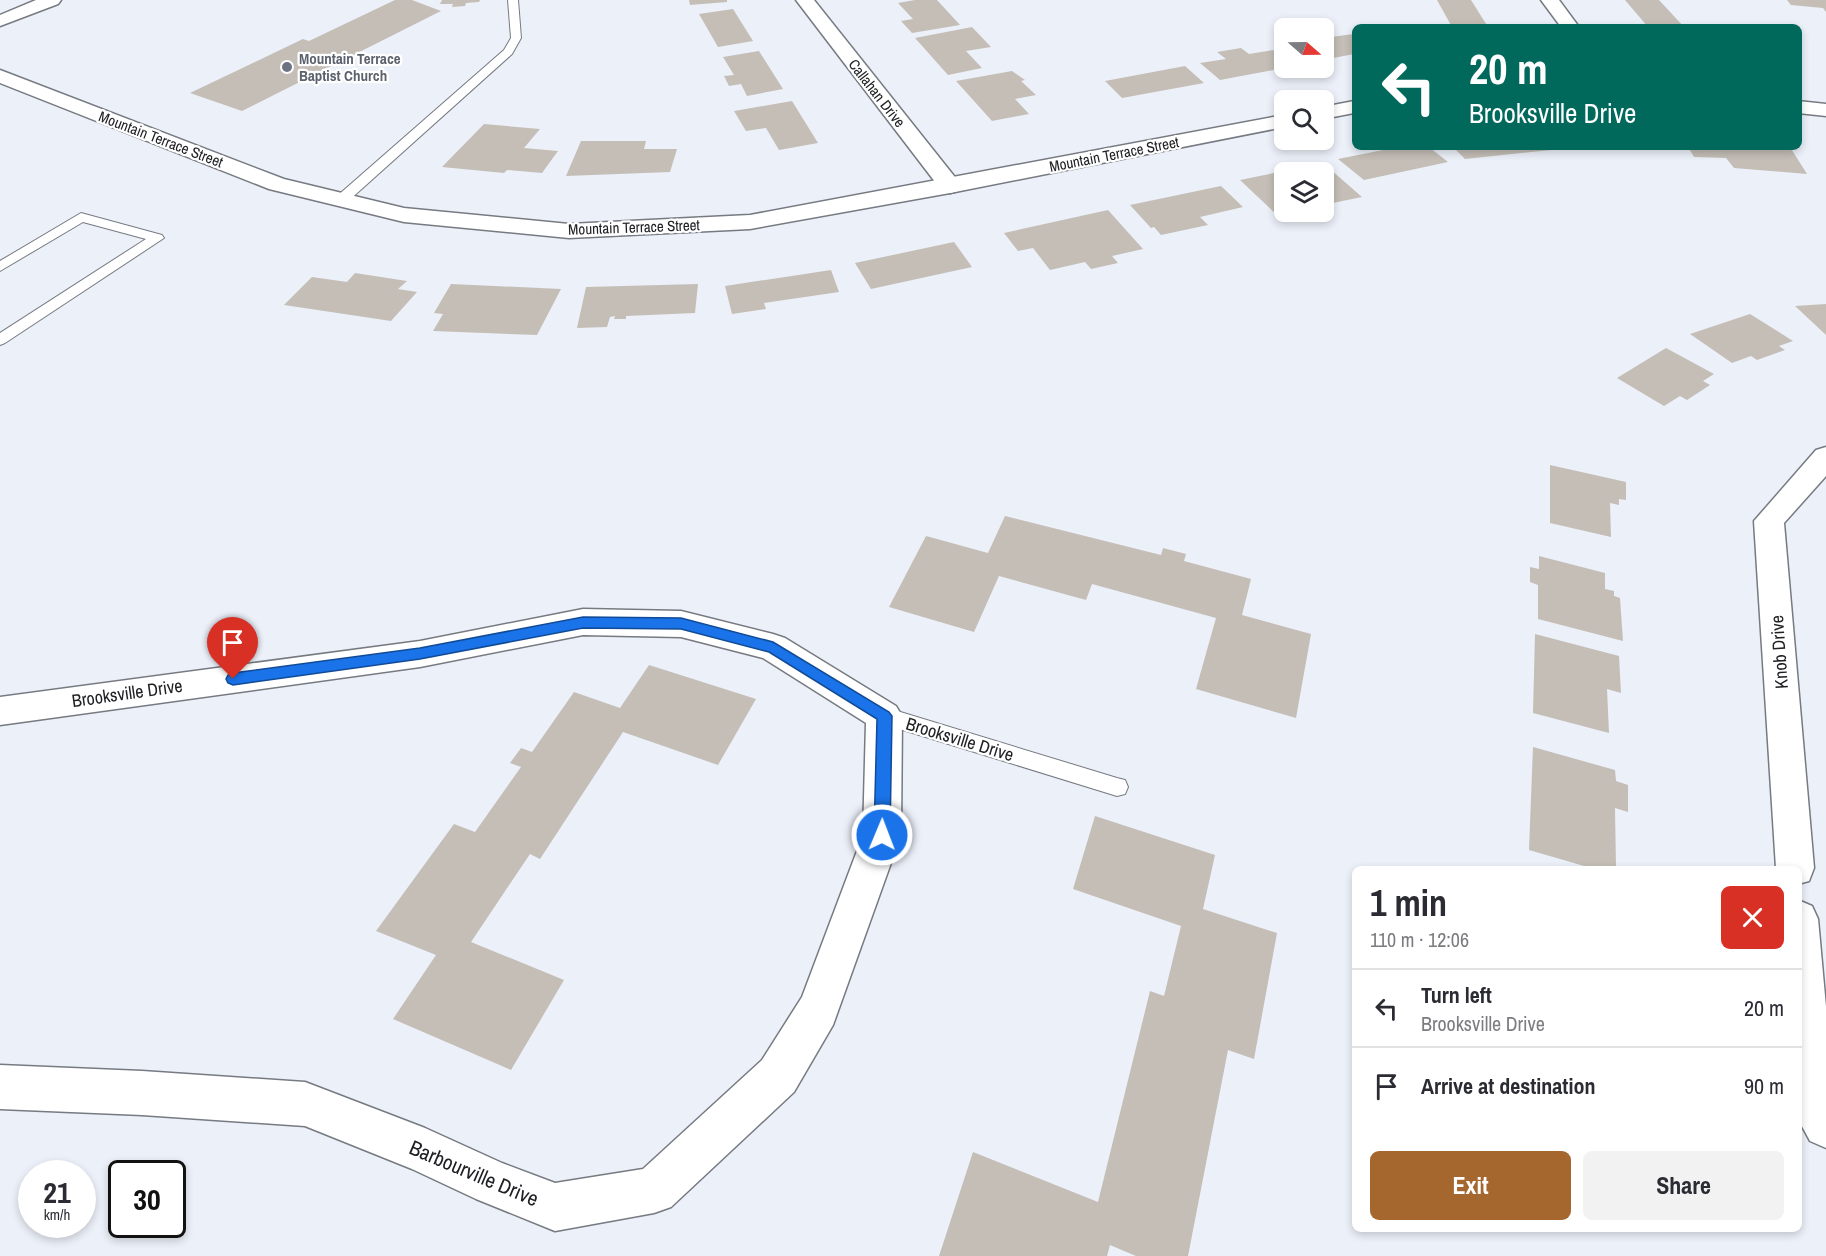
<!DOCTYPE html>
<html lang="en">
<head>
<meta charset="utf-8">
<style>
  :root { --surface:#fff; --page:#f2f2f3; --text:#2b2b33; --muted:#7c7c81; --line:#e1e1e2; --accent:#a6672f }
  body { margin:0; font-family:"Archivo Narrow",sans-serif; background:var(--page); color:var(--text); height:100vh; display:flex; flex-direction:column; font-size:22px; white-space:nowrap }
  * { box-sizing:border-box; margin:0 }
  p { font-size:20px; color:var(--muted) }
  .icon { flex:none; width:33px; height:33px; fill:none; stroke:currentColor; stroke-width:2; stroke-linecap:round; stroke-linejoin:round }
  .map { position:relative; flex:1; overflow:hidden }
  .sheet { position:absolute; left:1352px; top:866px; width:450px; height:366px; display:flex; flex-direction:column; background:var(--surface); border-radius:9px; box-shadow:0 3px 9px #0003 }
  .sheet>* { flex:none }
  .hud { position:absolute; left:1352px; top:24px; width:450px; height:126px; border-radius:9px; box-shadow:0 3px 9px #0003; background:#00695c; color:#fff; overflow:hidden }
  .needle { width:39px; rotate:110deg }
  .tools { position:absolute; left:1274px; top:18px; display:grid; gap:12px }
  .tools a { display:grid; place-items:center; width:60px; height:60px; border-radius:9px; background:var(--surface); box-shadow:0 3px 9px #0003; font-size:30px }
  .speed { position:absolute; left:18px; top:1160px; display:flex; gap:12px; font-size:30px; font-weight:700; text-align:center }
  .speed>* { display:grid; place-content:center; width:78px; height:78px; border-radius:50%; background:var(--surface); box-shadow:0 3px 9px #0003; line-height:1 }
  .speed small { font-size:15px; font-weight:400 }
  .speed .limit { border:3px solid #111; border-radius:9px; background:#fff; color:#111 }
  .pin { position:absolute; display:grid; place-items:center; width:51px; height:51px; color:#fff; margin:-62px -26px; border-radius:50% 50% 50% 0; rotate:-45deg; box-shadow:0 0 6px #0007 }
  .pin .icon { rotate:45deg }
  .me { position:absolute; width:66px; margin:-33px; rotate:1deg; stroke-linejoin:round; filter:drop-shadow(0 0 4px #0008) }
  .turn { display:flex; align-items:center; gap:21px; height:126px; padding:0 18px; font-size:27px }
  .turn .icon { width:78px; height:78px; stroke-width:2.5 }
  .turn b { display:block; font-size:42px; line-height:51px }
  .round { display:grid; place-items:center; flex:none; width:63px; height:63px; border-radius:9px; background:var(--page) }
  .summary { display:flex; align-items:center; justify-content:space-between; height:102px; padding:0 18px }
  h1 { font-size:36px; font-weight:700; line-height:45px }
  .action { display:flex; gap:12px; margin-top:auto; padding:12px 18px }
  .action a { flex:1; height:69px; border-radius:9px; background:var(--accent); color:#fff; font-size:24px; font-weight:700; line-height:69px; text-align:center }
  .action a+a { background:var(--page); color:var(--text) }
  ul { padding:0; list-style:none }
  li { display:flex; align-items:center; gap:18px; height:78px; padding:0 18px; border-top:2px solid var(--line) }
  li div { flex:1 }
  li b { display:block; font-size:22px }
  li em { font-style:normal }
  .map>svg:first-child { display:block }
</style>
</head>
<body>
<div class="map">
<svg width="1826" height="1256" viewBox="0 0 1826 1256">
  <rect width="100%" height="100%" fill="#ecf0f9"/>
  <g fill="#c4beb7">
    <path d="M395 0H412L441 11 242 111 190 93 303 39 309 41Z"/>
    <path d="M442 0H480L479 2 466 3 465 6 452 7 453 4H440Z"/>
    <path d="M689 0H727V2L690 5Z"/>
    <path d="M915 0H937L960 25 912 33 901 21 913 19 898 3Z"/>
    <path d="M1437 0H1471L1488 27H1452Z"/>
    <path d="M1625 0H1659L1684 27H1648Z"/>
    <path d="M1787 0H1826V12L1823 8 1791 5Z"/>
    <path d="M733 9 753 41 718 47 699 14Z"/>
    <path d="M972 27 991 47 966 51 982 68 948 75 915 38Z"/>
    <path d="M1354 34V54L1323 60V38Z"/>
    <path d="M1241 48 1249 54 1273 50 1284 59V68L1220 80 1200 63 1226 59 1217 52Z"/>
    <path d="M759 51 783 89 747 96 741 84 729 86 724 76 734 75 723 57Z"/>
    <path d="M1185 66 1204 83 1122 98 1105 81Z"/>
    <path d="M1012 71 1025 80 1021 81 1036 95 1015 99 1029 114 992 121 956 81Z"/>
    <path d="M792 101 818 143 779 150 766 128 746 131 734 111Z"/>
    <path d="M484 124 540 129 524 148 558 151 542 173 507 170 504 173 442 167Z"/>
    <path d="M581 141H646L644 149H677L670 172 566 176Z"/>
    <path d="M1398 147H1429L1448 162 1364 180 1338 159Z"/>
    <path d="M1453 147H1548L1551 150 1465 159Z"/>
    <path d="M1572 147H1664L1666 150H1574Z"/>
    <path d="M1688 147H1790L1807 174 1734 168 1726 158 1694 157Z"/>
    <path d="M1323 163 1362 197 1323 205V172H1284V212H1290L1277 215 1240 180Z"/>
    <path d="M1221 186 1243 207 1200 217 1208 225 1161 235 1154 227 1151 228 1130 205Z"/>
    <path d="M1108 210 1143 249 1112 256 1118 263 1091 269 1085 262 1050 270 1033 248 1018 251 1004 233Z"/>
    <path d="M954 242 972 267 871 289 855 263Z"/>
    <path d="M831 270 839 292 764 303 766 309 732 314 725 286Z"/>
    <path d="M355 273 407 281 398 289 417 292 391 321 284 305 312 277 347 282Z"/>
    <path d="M451 284 561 289 537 335 433 331 443 314 434 313Z"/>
    <path d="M698 284 695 313 626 316V319H614L615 316 610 317 607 327 577 328 586 287Z"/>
    <path d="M1826 304V335L1795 306Z"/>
    <path d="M1750 314 1793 341 1779 346 1785 350 1757 360 1751 356 1732 363 1690 334Z"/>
    <path d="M1666 348 1714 374 1703 381 1710 385 1687 400 1680 396 1664 406 1617 378Z"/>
    <path d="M1550 465 1626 482V500L1619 499V505L1610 503 1611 537 1550 523Z"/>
    <path d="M1005 516 1161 555 1163 548 1186 554 1184 561 1251 579 1242 615 1311 634 1296 718 1196 689 1216 618 1092 584 1086 600 999 576 974 632 889 607 926 536 988 553Z"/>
    <path d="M1539 556 1605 573V589L1614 591V596L1620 598 1623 641 1538 619V585L1530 582V567L1539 569Z"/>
    <path d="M1535 634 1619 656 1621 693 1607 689 1609 733 1533 713Z"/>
    <path d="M649 665 756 699 718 765 623 732 540 859 530 854 471 942 564 980 511 1070 393 1019 436 955 376 931 454 824 475 832 521 767 510 763 521 748 532 752 574 692 620 708Z"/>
    <path d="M1533 747 1615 770 1616 781 1628 785V812L1615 808 1616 868H1591L1529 850Z"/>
    <path d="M1095 816 1215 855 1203 909 1277 933 1254 1059 1228 1050 1188 1256H1136L1110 1245 1107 1256H939L973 1152 1098 1202 1150 991 1164 996 1181 926 1073 889Z"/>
  </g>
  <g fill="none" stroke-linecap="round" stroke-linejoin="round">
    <g stroke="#767a81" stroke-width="2">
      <g id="lane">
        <path d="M508 0H518L521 38 512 54 346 203H336L334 200 336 197 504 50 511 38Z"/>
        <path d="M81 213 162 235 164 238 5 343 0 345V333L146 239 83 222 0 271V261Z"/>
        <path d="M884 707 1117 778 1125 780 1128 787 1125 794 1117 796 877 722 874 716 877 710Z"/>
      </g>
    </g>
    <g stroke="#767a81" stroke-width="3">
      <g id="street">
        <path d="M796 0H814L958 181 961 186 958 191 950 193 942 191Z"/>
        <path d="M1541 0H1559L1579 27H1561Z"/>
        <path d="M1826 447V476L1784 523 1814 868 1809 881 1798 884V868H1776L1754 521 1816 450Z"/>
        <path d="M583 609 681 611 773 634 785 638 896 706 902 716 901 835 833 1025 794 1092 671 1207 654 1213 555 1231 476 1199 412 1169 305 1126 142 1115 0 1109V1065L142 1071 305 1082 425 1128 502 1163 555 1183 643 1169 762 1060 802 997 863 835 866 723 763 658 681 637 583 635 420 667 0 725V697L420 641Z"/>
        <path d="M1798 900 1812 906 1818 919 1826 1007V1148L1810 1141 1798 1119Z"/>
      </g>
    </g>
    <g stroke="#767a81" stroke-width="3">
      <g id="secondary">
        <path d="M36 0H61L58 4 0 26V15Z"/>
        <path d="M0 70 284 179 404 208 569 224 750 215 1284 115V127L950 193 750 229 569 238 404 222 269 189 0 83Z"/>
        <path d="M1354 101V113L1323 119V107Z"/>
        <path d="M1798 101 1826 104V116L1798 113Z"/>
      </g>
    </g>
    <use href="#lane" fill="#fff" fill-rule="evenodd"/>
    <use href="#street" fill="#fff" fill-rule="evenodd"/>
    <use href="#secondary" fill="#fff" fill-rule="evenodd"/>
  </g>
  <path fill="#1a73e8" stroke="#114b97" stroke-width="1.5" d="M583 617 681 618 773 642 889 712 892 716 890 835 887 840 882 842 876 840 874 835 877 719 769 652 681 629 583 628 420 659 233 685 228 683 226 679 228 675 233 673 420 648Z"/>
  <circle fill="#6b7280" stroke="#fff" stroke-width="2" cx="287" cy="67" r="6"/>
  <g text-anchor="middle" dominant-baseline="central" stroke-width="4.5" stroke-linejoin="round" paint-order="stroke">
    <g font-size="15" font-weight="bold" fill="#5b616d" stroke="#fff" text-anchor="start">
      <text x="299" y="58">Mountain Terrace<tspan x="299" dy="17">Baptist Church</tspan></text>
    </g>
    <g font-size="15" fill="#202124" stroke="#fff">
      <text transform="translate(877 93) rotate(52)">Callahan Drive</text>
      <text transform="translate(161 139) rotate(21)">Mountain Terrace Street</text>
      <text transform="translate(1114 154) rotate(-11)">Mountain Terrace Street</text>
      <text transform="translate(634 227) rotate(-2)">Mountain Terrace Street</text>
    </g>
    <g font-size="18" fill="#202124" stroke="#fff">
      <text transform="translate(1779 652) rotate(-94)">Knob Drive</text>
      <text transform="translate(127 693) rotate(-8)">Brooksville Drive</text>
      <text transform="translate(960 739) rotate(17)">Brooksville Drive</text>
    </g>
    <g font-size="21" fill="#202124" stroke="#fff">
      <text transform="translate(474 1173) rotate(23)">Barbourville Drive</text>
    </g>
  </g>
</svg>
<div class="tools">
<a><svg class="needle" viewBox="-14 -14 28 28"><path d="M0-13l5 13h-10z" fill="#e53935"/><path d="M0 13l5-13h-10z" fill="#7c7c81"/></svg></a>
<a><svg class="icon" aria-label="search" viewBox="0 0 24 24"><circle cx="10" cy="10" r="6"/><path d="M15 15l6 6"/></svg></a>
<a><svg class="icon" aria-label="layers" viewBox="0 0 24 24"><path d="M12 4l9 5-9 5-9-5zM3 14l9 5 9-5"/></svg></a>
</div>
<div class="speed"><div>21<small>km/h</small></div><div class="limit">30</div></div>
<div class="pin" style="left:233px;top:679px;background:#d93025"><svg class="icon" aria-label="arrive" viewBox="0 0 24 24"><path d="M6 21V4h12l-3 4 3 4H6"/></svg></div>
<svg class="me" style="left:882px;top:835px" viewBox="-20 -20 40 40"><circle r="17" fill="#1a73e8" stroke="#fff" stroke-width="3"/><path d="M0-11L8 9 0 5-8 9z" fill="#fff"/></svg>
<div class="hud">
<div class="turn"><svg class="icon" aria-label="left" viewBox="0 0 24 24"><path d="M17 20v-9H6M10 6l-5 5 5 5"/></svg><div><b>20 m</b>Brooksville Drive</div></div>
</div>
<section class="sheet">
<div class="summary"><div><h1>1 min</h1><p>110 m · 12:06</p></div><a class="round" style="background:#d93025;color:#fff"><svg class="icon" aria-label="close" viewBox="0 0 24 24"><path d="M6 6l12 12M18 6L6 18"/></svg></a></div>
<ul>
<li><svg class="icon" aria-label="left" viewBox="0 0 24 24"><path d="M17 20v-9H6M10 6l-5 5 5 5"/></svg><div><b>Turn left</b><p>Brooksville Drive</p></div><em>20 m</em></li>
<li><svg class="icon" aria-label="arrive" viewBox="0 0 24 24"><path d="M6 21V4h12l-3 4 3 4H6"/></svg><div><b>Arrive at destination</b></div><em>90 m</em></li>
</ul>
<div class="action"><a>Exit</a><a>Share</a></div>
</section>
</div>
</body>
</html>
